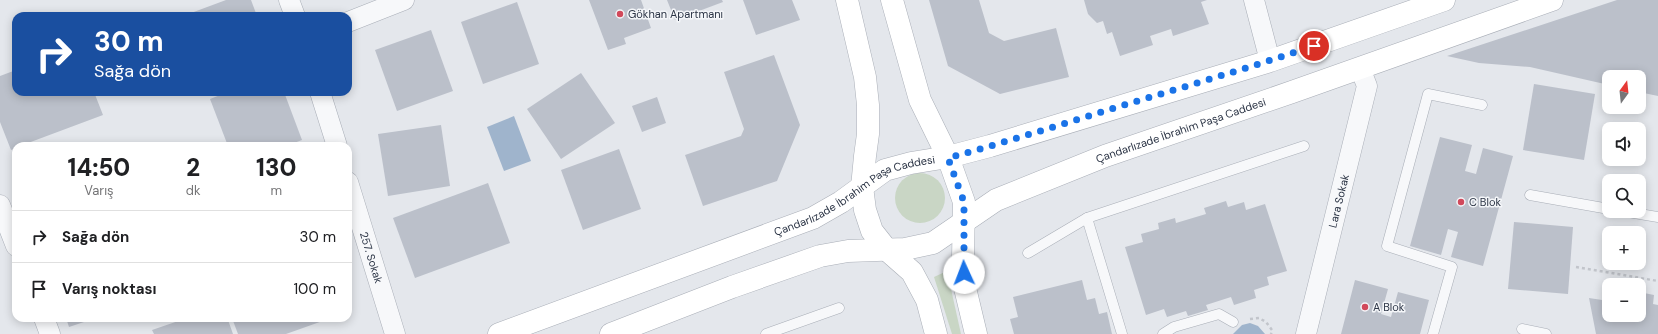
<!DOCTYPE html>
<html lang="tr">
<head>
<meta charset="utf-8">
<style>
  :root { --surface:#fff; --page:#f2f2f2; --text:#202124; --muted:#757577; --line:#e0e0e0 }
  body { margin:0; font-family:"DM Sans",sans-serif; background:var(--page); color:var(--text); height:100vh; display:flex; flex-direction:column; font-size:15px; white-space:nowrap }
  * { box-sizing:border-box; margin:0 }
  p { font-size:13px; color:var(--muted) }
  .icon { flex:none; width:22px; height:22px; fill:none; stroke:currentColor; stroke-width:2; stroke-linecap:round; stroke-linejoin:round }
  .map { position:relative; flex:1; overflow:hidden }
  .drawer { position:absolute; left:12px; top:142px; width:340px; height:180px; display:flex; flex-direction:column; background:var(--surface); border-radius:12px; box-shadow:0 2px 10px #0003 }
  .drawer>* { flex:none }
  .top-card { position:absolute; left:12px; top:12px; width:340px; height:84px; border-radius:12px; box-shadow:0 2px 10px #0003; background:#1a4fa0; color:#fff; overflow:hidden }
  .needle { width:26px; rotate:15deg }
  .tools { position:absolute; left:1602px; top:70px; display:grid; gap:8px }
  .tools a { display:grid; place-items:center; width:44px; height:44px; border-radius:8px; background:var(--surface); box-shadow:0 2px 10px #0003; font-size:20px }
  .pin { position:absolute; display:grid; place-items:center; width:34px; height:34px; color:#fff; margin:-17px; border:2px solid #fff; border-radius:50%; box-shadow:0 1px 4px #0007 }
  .me { position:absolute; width:44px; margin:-22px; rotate:358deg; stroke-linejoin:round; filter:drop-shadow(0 0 3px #0008) }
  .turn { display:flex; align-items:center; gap:14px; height:84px; padding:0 16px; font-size:18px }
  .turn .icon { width:52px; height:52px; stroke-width:2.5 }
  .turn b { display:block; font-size:28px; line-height:34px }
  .eta { display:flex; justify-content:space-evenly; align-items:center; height:68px; text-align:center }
  .eta b { font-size:24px; font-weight:800; line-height:28px }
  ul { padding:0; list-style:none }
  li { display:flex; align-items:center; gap:12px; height:52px; padding:0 16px; border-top:1px solid var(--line) }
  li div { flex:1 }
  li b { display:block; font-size:15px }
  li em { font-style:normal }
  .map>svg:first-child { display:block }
</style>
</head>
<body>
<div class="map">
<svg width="1658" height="334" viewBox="0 0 1658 334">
  <rect width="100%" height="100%" fill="#e4e7ec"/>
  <g fill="#c9d6c5">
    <circle cx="920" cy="198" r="25"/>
    <path d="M947 271 961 334H952L934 277Z"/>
  </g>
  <g fill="#9fb4cc">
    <path d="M514 116 531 161 504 171 487 127Z"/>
    <path d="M1250 323 1258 326 1265 334H1233L1242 325Z"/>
  </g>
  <g fill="#bbc0ca">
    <path d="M226 0H251L257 16H183Z"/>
    <path d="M589 0H641L651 28 624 38 626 44 608 50Z"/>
    <path d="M667 0H722L723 2 675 20Z"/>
    <path d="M743 0H792L800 20 756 35Z"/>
    <path d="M929 0H979L989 33 1004 41 1056 28 1069 77 1000 94 948 66Z"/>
    <path d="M1084 0H1207L1201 2 1209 24 1173 36 1171 29 1150 36 1153 45 1120 56 1112 32 1107 34 1103 21 1097 23 1088 14Z"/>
    <path d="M1617 0H1658V96L1639 92V77H1609V85L1530 67 1479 63 1447 56Z"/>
    <path d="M517 2 539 64 483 84 461 22Z"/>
    <path d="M431 30 453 91 397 111 375 50Z"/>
    <path d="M774 55 800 125 777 181 703 206 685 155 741 136 744 129 724 72Z"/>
    <path d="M16 70V92H94L103 115 20 146H16V148L11 150 0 122V76Z"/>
    <path d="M581 73 615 123 561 159 527 109Z"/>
    <path d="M1534 84 1595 94 1584 160 1523 150Z"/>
    <path d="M228 92H284L302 140 286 146H228L210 99Z"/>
    <path d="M657 97 666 123 642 132 632 106Z"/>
    <path d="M441 125 450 186 388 196 378 134Z"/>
    <path d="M1440 137 1472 145 1465 171 1476 174 1483 148 1513 156 1483 266 1451 257 1458 232 1448 229 1441 255 1410 246Z"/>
    <path d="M619 149 641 209 583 230 561 170Z"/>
    <path d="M488 183 510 243 415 278 393 218Z"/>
    <path d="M1226 201 1228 207 1244 202 1246 210 1265 204 1287 271 1267 277 1269 285 1254 290 1256 298 1234 305 1231 297 1206 305 1208 310 1188 316 1186 311 1167 317 1164 309 1146 315 1125 247 1143 242 1141 234 1159 229 1158 223 1175 218 1176 223 1206 214 1204 208Z"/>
    <path d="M1514 222 1573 227 1568 294 1508 289Z"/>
    <path d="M1082 280 1087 300 1095 298 1099 314 1107 312 1112 334H1014L1010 319 1018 317 1013 297Z"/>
    <path d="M1355 280 1388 289 1381 314 1391 317 1398 292 1429 300 1420 334H1341Z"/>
    <path d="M1639 292 1654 295 1653 304 1658 305V334H1596L1589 298 1602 300 1603 295 1609 296V315H1639Z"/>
    <path d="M66 318H96L69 327Z"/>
    <path d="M187 318H221L223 322 228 320 233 334H154L152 330Z"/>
    <path d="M232 318H331L286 334H238Z"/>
  </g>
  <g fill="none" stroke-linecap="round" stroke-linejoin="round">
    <g stroke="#a9aeb7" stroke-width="11">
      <g id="lane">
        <path d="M1530 195 1609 209"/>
        <path d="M1622 211 1658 217"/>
        <path d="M1087 218 1122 334"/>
        <path d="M1028 253 1087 218 1304 146"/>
        <path d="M1522 329 1546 334"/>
        <path d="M766 334 839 308"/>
        <path d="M1163 334 1174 327 1219 314 1233 322"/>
        <path d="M1433 334 1452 267 1387 246 1428 94 1482 105"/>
      </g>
    </g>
    <g stroke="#a9aeb7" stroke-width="21">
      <g id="street">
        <path d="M289 0 295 16"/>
        <path d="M1254 0 1270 61"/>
        <path d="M348 22 404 0"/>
        <path d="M320 92 337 146"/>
        <path id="s1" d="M348 182 395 334"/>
        <path d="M0 205 16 246"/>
        <path d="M44 318 50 334"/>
        <path id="s2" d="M1306 334 1367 86 1360 68"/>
      </g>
    </g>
    <g stroke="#a9aeb7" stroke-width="23">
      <g id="secondary">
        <path d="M847 0 865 77 868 105V134L865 156 862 187 865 210 872 231 887 250 912 272 927 300 936 334"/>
        <path d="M892 0 920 100 948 157 964 202 963 259 965 288 976 334"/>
        <path id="s3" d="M499 334 813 218 841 202 885 170 911 163 948 157 990 146 1270 61 1444 0"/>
        <path id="s4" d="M611 334 732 287 820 256 848 251 905 249 933 243 996 200 1105 156 1292 92 1552 0"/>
      </g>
    </g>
    <g stroke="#c2c5cb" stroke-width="2.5" stroke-dasharray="3 3" stroke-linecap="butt">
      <path d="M1576 267 1658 281"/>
      <path d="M1250 319 1259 318 1266 322 1272 330 1271 334"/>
    </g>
    <use href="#lane" stroke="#f7f8fa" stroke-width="10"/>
    <use href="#street" stroke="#f7f8fa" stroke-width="20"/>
    <use href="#secondary" stroke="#fff" stroke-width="22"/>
  </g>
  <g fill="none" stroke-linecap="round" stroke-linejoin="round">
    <path stroke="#1a73e8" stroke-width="7" stroke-dasharray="0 12.6" d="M964 273V202L948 158C1010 141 1072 121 1134 102 1194 84 1254 66 1314 46"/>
  </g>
  <g fill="#d1495b" stroke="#f4f6f9" stroke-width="1.5">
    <circle cx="620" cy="14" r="4"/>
    <circle cx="1461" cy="202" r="4"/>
    <circle cx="1365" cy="307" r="4"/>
  </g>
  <g text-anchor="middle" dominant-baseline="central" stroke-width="3" stroke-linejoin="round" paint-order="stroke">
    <g font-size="11" fill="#2b3445" stroke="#f4f6f9" text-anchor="start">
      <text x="628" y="14">Gökhan Apartmanı</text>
      <text x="1469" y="202">C Blok</text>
      <text x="1373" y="307">A Blok</text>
    </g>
    <g font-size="11" fill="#2b3445" stroke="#f4f6f9">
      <text stroke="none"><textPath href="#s4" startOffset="611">Çandarlızade İbrahim Paşa Caddesi</textPath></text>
      <text stroke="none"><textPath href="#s3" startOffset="383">Çandarlızade İbrahim Paşa Caddesi</textPath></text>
      <text stroke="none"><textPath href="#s2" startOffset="137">Lara Sokak</textPath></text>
      <text stroke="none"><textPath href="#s1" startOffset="79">257. Sokak</textPath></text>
    </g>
  </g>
</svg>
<div class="tools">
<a><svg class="needle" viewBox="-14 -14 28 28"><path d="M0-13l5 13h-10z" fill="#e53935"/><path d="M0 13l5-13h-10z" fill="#757577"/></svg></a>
<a><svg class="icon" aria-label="sound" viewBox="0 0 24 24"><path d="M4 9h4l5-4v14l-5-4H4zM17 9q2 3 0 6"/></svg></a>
<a><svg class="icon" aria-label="search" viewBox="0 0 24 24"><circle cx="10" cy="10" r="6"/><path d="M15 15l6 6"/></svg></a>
<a>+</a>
<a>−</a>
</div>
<div class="pin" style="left:1314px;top:46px;background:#d93025"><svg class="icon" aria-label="arrive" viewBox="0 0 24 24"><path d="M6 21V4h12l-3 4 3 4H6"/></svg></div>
<svg class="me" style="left:964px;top:273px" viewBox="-20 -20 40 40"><circle r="19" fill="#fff"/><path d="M0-13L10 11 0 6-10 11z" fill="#1a73e8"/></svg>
<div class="top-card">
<div class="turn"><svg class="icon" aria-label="right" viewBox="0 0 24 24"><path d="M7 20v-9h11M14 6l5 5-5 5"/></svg><div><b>30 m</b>Sağa dön</div></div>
</div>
<section class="drawer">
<div class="eta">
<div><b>14:50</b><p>Varış</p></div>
<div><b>2</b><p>dk</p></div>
<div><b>130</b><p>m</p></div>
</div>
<ul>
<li><svg class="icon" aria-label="right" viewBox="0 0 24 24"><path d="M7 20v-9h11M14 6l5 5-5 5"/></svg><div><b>Sağa dön</b></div><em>30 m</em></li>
<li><svg class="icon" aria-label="arrive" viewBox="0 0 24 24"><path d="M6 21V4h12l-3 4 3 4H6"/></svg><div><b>Varış noktası</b></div><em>100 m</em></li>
</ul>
</section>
</div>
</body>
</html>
